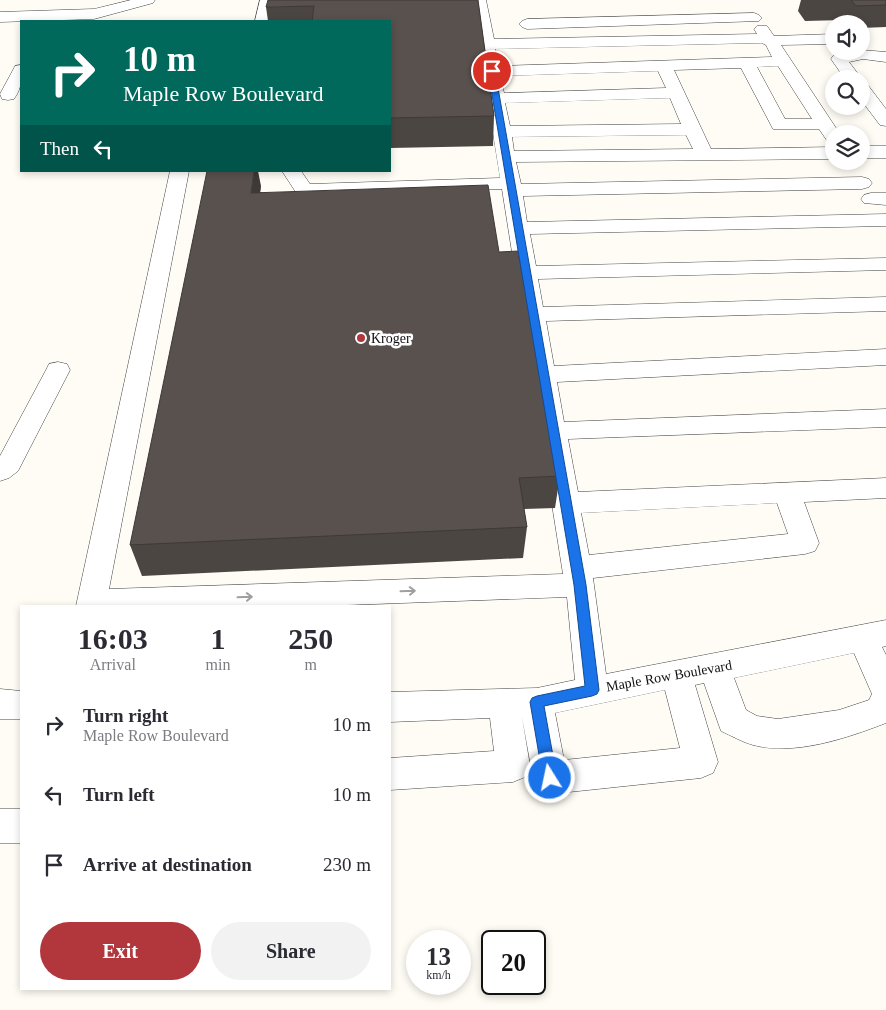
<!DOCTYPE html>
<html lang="en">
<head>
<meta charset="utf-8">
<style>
  :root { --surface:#fff; --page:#f2f2f3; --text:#2b2b33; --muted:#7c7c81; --accent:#b1373d }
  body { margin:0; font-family:Georgia,serif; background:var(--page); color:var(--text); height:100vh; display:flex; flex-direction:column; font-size:19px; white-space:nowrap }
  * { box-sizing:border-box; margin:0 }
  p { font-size:16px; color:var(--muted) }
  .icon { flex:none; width:28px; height:28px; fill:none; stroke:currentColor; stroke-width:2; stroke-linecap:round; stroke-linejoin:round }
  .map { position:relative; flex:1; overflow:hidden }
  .details { position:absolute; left:20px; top:605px; width:371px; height:385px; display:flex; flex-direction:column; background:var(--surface); border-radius:0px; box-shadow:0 2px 8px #0003 }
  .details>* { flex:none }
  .banner { position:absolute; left:20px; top:20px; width:371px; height:152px; border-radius:0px; box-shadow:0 2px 8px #0003; background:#00695c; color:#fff; overflow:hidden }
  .tools { position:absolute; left:825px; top:15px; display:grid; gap:10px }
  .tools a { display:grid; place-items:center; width:45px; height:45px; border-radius:50%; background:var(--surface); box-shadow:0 2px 8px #0003; font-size:25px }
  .speed { position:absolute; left:406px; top:930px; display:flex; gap:10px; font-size:25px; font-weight:700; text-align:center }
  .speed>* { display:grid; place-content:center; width:65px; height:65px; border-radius:50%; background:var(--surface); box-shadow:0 2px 8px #0003; line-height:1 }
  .speed small { font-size:12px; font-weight:400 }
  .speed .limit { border:2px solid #111; border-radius:8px; background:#fff; color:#111 }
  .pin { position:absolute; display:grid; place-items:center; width:42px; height:42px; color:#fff; margin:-21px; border:2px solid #fff; border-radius:50%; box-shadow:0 1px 5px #0007 }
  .me { position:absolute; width:55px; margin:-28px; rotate:350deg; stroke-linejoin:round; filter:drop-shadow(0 0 4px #0008) }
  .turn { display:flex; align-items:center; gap:18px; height:105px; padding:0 20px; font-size:22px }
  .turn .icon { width:65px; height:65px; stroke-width:2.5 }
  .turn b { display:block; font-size:35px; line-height:42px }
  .then { display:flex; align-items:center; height:48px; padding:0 20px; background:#0003; gap:10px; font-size:19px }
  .eta { display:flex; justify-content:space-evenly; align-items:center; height:85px; text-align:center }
  .eta b { font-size:30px; font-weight:700; line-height:35px }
  .cta { display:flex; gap:10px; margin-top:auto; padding:10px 20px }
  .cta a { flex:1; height:58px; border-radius:30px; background:var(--accent); color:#fff; font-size:20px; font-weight:700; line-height:58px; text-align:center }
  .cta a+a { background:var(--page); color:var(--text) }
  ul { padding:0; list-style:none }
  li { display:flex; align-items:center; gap:15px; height:70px; padding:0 20px }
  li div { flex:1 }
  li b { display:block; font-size:19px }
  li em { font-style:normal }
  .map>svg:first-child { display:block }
</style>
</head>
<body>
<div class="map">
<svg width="886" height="1010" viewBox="0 0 886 1010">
  <rect width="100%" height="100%" fill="#fefcf4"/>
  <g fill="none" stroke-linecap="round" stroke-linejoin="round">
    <g stroke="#434343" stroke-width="1">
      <g id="minor">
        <path d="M131 0H155L153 3 94 19 0 22V12L94 9Z"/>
        <path d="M260 0H274L270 21H255Z"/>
        <path d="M472 0H486L494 39 757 34 754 29 757 26H767L774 36 834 34V44L781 45 840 134H834V143L828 142 819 129H773L741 68 674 70 711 149 834 147V159L516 162 521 184 862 177 869 179 872 183 869 187 862 189 523 196 527 222 886 214V226H884L530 234 536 266 886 258V270L538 279 543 307 886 297V311L546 321 554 366 886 349V365L557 382 564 422 886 409V427L568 439 578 492 886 478V498L804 502 819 543 815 551 805 554 593 578 606 674 886 620V646L882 647 886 655V723C847 738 795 756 753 745 742 742 732 736 721 731L704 683 695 685 718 762 713 773 701 778 550 794 538 789 533 778 522 717 530 766 525 777 513 782 390 790V758L494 751 490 718 390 722V692L537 688 575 680 567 597 319 606H76L170 171H189L109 589 563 574 502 189 304 196 297 194 282 171H301L310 184 500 178ZM762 43 766 45 772 57 499 66 495 49ZM778 66 812 119H785L757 67ZM658 71 666 88 504 93 500 76ZM670 98 681 124 510 126 505 103ZM686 135 693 149 514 151 512 137ZM777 503 788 534 589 555 581 513ZM854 653 872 694 869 700 839 710 778 719 757 716 746 710 734 678ZM665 690 680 748 564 760 555 713Z"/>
        <path d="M754 13 759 15 762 18 759 21 527 29 522 27 519 24 522 21 527 19Z"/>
        <path d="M861 50 886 52V62L863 59 849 62 862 79 861 81V79H845L831 59 833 56 861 51Z"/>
        <path d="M21 65C22 78 22 88 14 99L8 100 2 99 0 94 13 70 15 66Z"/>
        <path d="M861 83 867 84 886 109V126L880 125 861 100Z"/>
        <rect x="861" y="146" width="25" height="12"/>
        <path d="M871 193H886V205L864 203 861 199 864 195Z"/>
        <path d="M58 362 67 364 70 370 18 471 9 478 0 481V456L46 370 49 364Z"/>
        <path d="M0 689 21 691V719H0Z"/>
        <rect x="0" y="809" width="21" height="34"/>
      </g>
    </g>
    <use href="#minor" fill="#fff" fill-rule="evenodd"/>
  </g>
  <g fill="#4c4643">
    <path d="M478 0 494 116 493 146 390 148V21H268L266 7Z"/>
    <path d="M801 0H886V27L861 28V24H846L844 20 805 21 798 11Z"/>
    <path d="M261 186 260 192 499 252 560 476 555 508 524 509 527 527 523 558 142 576 130 545Z"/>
  </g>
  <path fill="#3e3937" d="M254 171H258L261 186 256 224 251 193Z"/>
  <g fill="#58514e" stroke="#3e3937">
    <path d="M268 0H478L494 116 390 118V21H312L314 6 266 7Z"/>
    <path d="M851 0H886V5L856 6Z"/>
    <path d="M207 171H254L251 193 488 185 499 252 518 251 560 476 519 478 527 527 130 545Z"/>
  </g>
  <defs><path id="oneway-shaft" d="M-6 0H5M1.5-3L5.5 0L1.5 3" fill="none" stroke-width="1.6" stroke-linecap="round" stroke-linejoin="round" transform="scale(1.25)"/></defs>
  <g stroke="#9f9f9f">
    <use href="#oneway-shaft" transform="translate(408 591) rotate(-2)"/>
    <use href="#oneway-shaft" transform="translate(245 597) rotate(-2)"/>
  </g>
  <path fill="#1a73e8" stroke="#114b97" d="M492 69 495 71 586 585 599 690 597 694 592 696 544 706 557 778 555 782 550 784 545 782 543 778 530 702 532 698 537 696 585 686 574 585 488 71Z"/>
  <circle fill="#b1373d" stroke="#fff" stroke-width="2" cx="361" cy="338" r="5"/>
  <g text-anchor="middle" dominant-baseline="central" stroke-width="5" stroke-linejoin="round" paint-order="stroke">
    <g font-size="14" fill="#101010" stroke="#fff" text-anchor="start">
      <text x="371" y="338">Kroger</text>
    </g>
    <g font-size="14" fill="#101010" stroke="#fff">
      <text transform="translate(669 676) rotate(-10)">Maple Row Boulevard</text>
    </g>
  </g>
</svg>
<div class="tools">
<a><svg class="icon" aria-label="sound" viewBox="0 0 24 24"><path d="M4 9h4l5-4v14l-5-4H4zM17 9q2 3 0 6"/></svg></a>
<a><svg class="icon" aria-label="search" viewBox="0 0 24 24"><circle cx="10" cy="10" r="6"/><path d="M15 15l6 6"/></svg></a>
<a><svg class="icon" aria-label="layers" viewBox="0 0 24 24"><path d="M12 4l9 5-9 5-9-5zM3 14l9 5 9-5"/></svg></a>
</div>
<div class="speed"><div>13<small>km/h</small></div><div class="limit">20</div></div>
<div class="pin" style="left:492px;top:71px;background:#d93025"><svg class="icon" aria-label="arrive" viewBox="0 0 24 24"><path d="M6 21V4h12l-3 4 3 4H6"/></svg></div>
<svg class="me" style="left:550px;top:778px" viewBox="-20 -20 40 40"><circle r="17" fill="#1a73e8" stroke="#fff" stroke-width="3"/><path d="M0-11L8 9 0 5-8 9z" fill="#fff"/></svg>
<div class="banner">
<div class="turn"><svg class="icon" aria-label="right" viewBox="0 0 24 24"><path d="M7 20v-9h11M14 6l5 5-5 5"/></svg><div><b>10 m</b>Maple Row Boulevard</div></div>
<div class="then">Then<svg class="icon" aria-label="left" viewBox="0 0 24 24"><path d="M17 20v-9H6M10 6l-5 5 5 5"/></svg></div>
</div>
<section class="details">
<div class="eta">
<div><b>16:03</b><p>Arrival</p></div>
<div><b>1</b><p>min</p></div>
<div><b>250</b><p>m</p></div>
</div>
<ul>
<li><svg class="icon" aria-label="right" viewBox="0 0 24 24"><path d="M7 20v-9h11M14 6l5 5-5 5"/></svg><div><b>Turn right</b><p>Maple Row Boulevard</p></div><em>10 m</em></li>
<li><svg class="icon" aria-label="left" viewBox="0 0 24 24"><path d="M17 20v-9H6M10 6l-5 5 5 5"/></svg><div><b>Turn left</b></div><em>10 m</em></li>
<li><svg class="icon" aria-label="arrive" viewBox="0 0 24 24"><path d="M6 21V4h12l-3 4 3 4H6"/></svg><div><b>Arrive at destination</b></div><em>230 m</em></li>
</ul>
<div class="cta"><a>Exit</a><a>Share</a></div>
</section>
</div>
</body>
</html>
